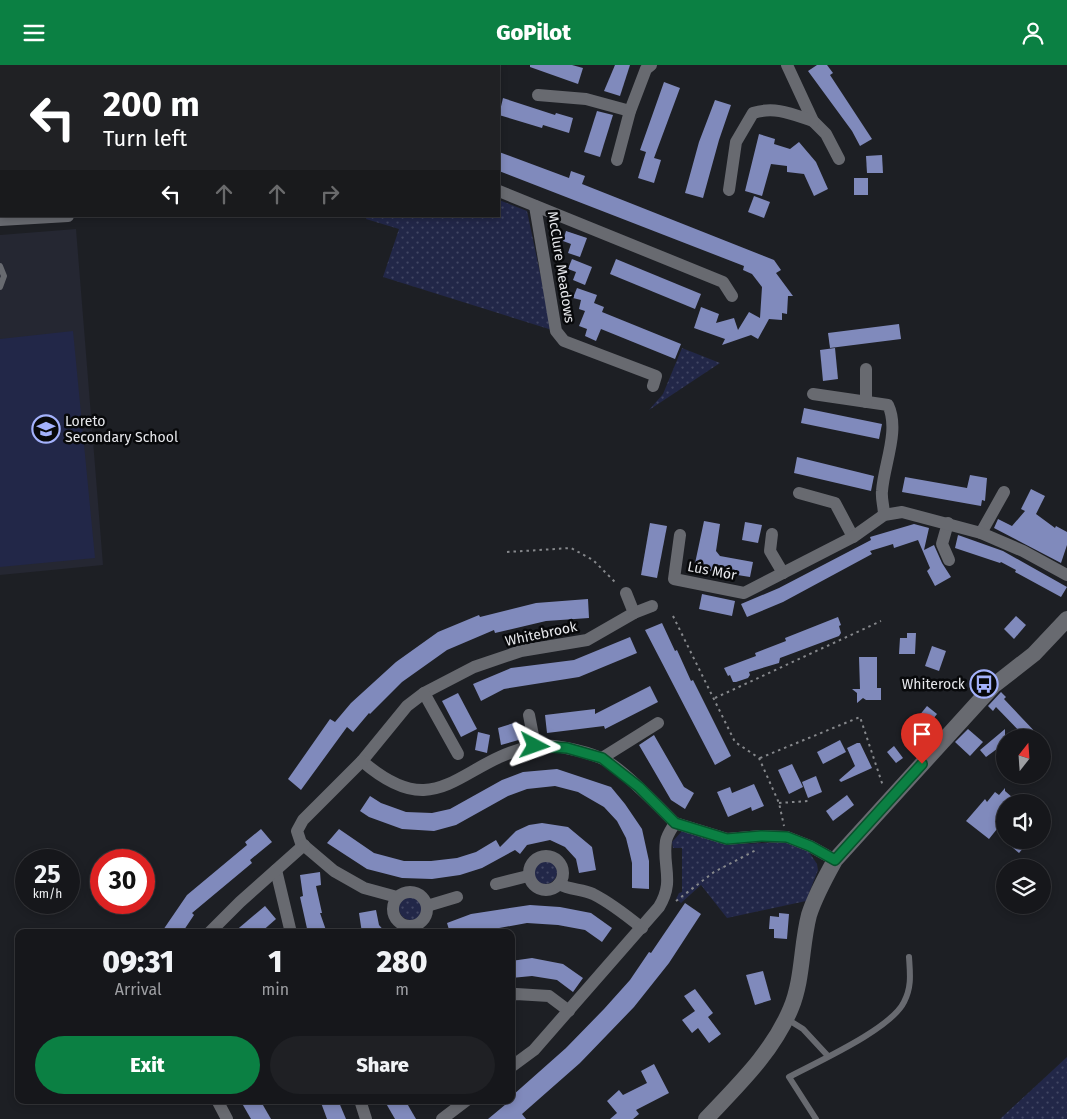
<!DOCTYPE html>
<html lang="en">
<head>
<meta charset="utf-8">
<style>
  :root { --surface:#16171b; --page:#1f2024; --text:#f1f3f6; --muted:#9e9fa3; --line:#35363a; --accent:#0b8043 }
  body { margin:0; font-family:"Fira Sans",sans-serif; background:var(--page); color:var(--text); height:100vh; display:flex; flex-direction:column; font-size:19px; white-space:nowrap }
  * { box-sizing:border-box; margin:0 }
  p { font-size:16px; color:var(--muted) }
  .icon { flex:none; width:28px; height:28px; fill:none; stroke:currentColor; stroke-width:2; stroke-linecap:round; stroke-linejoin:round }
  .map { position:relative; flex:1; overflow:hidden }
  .side { position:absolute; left:15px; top:864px; width:500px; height:175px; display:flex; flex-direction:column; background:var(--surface); border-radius:10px; box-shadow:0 2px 8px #0003,0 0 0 1px var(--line) }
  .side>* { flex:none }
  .guide { position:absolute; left:0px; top:0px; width:500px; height:152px; box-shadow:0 2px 8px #0003,0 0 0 1px var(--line); background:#202124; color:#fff; overflow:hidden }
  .needle { width:32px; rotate:17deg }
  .tools { position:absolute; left:996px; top:664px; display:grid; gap:10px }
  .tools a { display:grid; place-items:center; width:55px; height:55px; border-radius:50%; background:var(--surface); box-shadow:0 2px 8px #0003,0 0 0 1px var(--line); font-size:25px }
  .speed { position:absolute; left:15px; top:784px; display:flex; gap:10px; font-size:25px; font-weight:700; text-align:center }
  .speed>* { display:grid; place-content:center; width:65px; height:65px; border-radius:50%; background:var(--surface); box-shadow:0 2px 8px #0003,0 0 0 1px var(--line); line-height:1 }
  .speed small { font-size:12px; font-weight:400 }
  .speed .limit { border:8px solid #d22; background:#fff; color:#111 }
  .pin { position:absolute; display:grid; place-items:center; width:42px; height:42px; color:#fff; margin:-51px -21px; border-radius:50% 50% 50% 0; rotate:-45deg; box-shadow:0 0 5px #0007 }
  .pin .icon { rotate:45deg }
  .me { position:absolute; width:55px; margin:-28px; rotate:94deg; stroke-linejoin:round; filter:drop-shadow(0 0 4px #0008) }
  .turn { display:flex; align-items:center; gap:18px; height:105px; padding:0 20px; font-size:22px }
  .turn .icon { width:65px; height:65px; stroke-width:2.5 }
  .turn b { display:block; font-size:35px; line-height:42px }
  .lanes { display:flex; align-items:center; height:48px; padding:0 20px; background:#0003; justify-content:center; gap:25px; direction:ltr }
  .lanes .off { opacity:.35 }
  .eta { display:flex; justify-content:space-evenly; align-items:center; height:85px; text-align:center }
  .eta b { font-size:30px; font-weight:800; line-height:35px }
  .cta { display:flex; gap:10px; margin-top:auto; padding:10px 20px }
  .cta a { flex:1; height:58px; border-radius:30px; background:var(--accent); color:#fff; font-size:20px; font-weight:800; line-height:58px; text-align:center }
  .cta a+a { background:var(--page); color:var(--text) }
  header { display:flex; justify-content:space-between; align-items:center; height:65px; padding:0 20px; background:var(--accent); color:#fff; font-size:22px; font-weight:800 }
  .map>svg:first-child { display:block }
</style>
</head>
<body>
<header><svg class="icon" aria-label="menu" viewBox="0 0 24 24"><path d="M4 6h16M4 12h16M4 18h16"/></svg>GoPilot<svg class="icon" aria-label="person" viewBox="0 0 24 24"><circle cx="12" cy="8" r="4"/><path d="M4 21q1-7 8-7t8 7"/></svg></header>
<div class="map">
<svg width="1067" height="1054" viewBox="0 0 1067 1054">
  <defs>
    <pattern id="grass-dots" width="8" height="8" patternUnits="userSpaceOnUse" patternTransform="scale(1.25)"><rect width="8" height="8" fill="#222748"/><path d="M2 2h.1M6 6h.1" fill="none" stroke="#424663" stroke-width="1.8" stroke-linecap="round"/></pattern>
  </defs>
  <rect width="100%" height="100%" fill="#1d1f24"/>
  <path fill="#252732" d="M76 164 103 500 0 510V170Z"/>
  <g fill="url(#grass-dots)">
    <path d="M499 135 527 146 552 265 383 212 399 164 366 154 367 151H499Z"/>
    <path d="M682 283 720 298 649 345 663 329Z"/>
    <path d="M683 765 742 779 789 777 809 787 817 799 818 805 806 836 727 853 701 820 681 838 676 834 679 828 682 827V783H673L672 777Z"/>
    <circle cx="545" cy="807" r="12"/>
    <circle cx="411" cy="843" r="12"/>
    <path d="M1067 992V1054H1000Z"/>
  </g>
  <path fill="#222748" d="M73 266 95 493 0 502V274Z"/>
  <g fill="#808abc">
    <path d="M530 0H572L583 3 578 19 530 2Z"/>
    <path d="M615 0H630L620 31 604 26Z"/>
    <path d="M817 0H827L833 8 830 10 872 74 860 81 852 66 808 6Z"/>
    <path d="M664 17 680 23 654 93 661 95 654 118 638 113 646 87 640 85Z"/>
    <path d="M503 33 555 50 556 48 573 53 569 68 543 60 542 63 499 50Z"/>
    <path d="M715 35 731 40 719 75 703 133 685 128 699 77Z"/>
    <path d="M597 46 613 50 600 92 584 87Z"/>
    <path d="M759 69 775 74 774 79 790 84 799 77 816 97 828 124 814 131 804 109 787 107V101L771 99 762 131 745 126Z"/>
    <path d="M499 87 569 113 571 106 585 111 582 119 774 195 781 205 776 208 793 231H788L787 249 782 248V255L769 254 758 274 751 270 722 280 725 274 694 263 701 242 719 249 716 258 734 253 738 265 749 247 760 253 762 222 752 209 743 205 744 201 499 106Z"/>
    <path d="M882 90 883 108H867L866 91Z"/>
    <rect x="854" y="113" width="14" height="17"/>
    <path d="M754 131 770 137 764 153 748 147Z"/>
    <path d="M566 166 587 173 580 192 568 188 571 179 563 176Z"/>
    <path d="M572 194 592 202 585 220 573 215 576 207 568 204Z"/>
    <path d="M616 194 701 229 695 244 610 209Z"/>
    <path d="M577 223 597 230 594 238 604 242 602 247 681 279 675 294 601 264 596 276 585 271 587 264 579 261 585 246 579 244 581 235 573 233Z"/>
    <path d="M899 259 901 274 830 283 828 268Z"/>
    <path d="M835 283 838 314 823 316 820 285Z"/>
    <path d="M804 343 882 359 879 374 801 358Z"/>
    <path d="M797 392 874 411 871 426 794 408Z"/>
    <path d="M970 410 987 413 985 436 982 435 981 441 902 427 905 412 967 423Z"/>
    <path d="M1031 424 1045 431 1036 449 1055 463 1056 461 1067 467V480L1061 498 994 463 998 454 1012 461 1025 446 1021 444Z"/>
    <path d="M704 456 720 459 716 486 720 491 753 497 750 512 694 503Z"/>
    <path d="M745 457 762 460 758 478 742 475Z"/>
    <path d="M650 458 667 461 657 513 641 510Z"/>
    <path d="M914 459 929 463 924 485 934 480 942 498 951 512 935 521 927 506 930 503 918 475 894 483 893 479 870 486 872 489 783 537 747 552 741 539 779 523 871 475 870 472Z"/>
    <path d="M958 470 1003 486 1067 522 1061 532 1015 507 1016 505 1001 497 1000 498 955 483Z"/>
    <path d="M702 529 735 536 732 551 699 544Z"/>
    <path d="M588 534 589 553 546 556 495 568 494 565 447 585 402 617 370 649 369 648 353 667 347 662 301 725 288 714 330 654 335 657 351 638 396 597 438 567 479 550 480 552 536 538Z"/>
    <path d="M1016 551 1026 560 1014 574 1004 564Z"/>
    <path d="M838 552 841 560 839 561 841 568 839 571 780 593 779 598 749 607 750 610 748 613 736 617H733L730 610 728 611 724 603 756 591 755 588 786 576 785 573Z"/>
    <path d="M662 558 675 586 677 585 691 616 693 615 731 691 715 700 645 565Z"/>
    <path d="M907 568H916L915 589H899L900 573H907Z"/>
    <path d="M630 572 637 588 579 612 504 624 481 636 473 619 511 603 574 595Z"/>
    <path d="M932 581 946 586 939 606 925 601Z"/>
    <path d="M859 592H877V623H881V635H866L863 633 857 638V628L852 624H860Z"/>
    <path d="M650 621 658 637 605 664 604 661 547 668 545 650 595 644V649Z"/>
    <path d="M1001 627 1006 632 1004 634 1040 672H1025L996 642 993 646 988 641Z"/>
    <path d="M458 628 477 664 461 672 442 636Z"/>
    <path d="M927 641 937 649 917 675 906 667Z"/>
    <path d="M517 657 522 674 501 680 498 663Z"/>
    <path d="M968 664 983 677 970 691 955 677Z"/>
    <path d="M1005 664V678L986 692 980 685Z"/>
    <path d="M478 667 490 670 487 688 475 685Z"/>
    <path d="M654 670 684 722 694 728 685 744 671 735 639 680Z"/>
    <path d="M840 675 846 687 823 699 817 687Z"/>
    <path d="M857 678H860L872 703 841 717 839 715 855 701 847 683Z"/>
    <path d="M894 681 903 693 896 698 887 687Z"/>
    <path d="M792 699 803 722 789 729 778 705Z"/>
    <path d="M557 704 611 722 625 739 642 764 649 796V824L632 823V798L629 785 626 773 617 756 604 742 578 727 555 721 527 724 508 731 456 760 434 766 402 764 369 752 360 746 370 731 381 738 406 747 432 748 450 744 502 715 523 707Z"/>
    <path d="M816 711 822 727 808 733 802 717Z"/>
    <path d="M754 719 764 741 752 746 751 742 728 752 717 727 730 722 732 728Z"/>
    <path d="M1005 723V726L1019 738H1005V754L989 774 966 756 985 734 987 737 995 727 999 730Z"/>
    <path d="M847 730 854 740 833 756 826 746Z"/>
    <path d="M542 758 568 762 592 782 596 805 579 808 576 794 565 782 550 775 527 780 520 789 515 785 482 803 460 810 432 814 402 813 367 804 327 778 339 764 374 788 404 796H431L457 793 476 787 496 775 500 782 516 766 529 760Z"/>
    <path d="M261 764 272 777 250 795 252 798 192 848 194 850 182 868H161L187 830 247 780 245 777Z"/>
    <path d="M1004 775H1018L1025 781 1019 788Z"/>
    <path d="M320 807 321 820 316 821 322 848H320L327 868H308L300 832 303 831 300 810Z"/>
    <path d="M685 838 701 849 669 898 634 942 580 998 522 1049 526 1054H488L511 1035 514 1031 513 1030 566 983 604 944 630 915 649 887 651 888Z"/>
    <path d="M530 840 560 842 591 848 612 863 602 877 585 865 558 860 527 858 472 868H450L447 858 471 849Z"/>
    <path d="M265 841 276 854 260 868H233Z"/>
    <path d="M376 845 379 860 386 868H362L359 848Z"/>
    <path d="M779 848 789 849 787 874 774 873V864H769L770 851 779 852Z"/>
    <path d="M532 893 563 899 583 913 573 927 557 915 532 911 511 913V896Z"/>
    <path d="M763 906 771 935 755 940 746 910Z"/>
    <path d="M695 924 713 948 708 952 721 969 709 978 698 963 692 968 682 955 695 946 684 931Z"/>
    <path d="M654 999 669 1028 636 1045 639 1049 633 1054H610L617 1048 607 1036 619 1025 623 1030 647 1018 641 1006Z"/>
    <path d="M240 1035H260L271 1054H251Z"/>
    <path d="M320 1035H338L346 1054H327Z"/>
    <path d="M384 1035H405L416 1054H395Z"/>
  </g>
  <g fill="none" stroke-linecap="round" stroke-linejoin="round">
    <g stroke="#86888c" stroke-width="2" stroke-dasharray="2.5 4" stroke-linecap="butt">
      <path d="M507 487 571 483 593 495 617 519"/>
      <path d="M673 551 735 677 759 693 779 738 784 761"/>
      <path d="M715 633 881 556"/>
      <path d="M760 693 860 652 883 721"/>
      <path d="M779 738 808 736"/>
      <path d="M676 836 714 807 758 784"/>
    </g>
    <g stroke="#686a70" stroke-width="6">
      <path d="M0 201 4 211 0 222"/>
      <path d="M787 954 803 964 828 991"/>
      <path d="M816 1054 789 1012C817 997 891 964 904 937 912 922 910 908 909 892"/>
    </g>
    <g stroke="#686a70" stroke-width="12">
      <path d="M209 0 222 1"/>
      <path d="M787 0 813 56 826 69 839 94"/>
      <path d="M20 1V0"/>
      <path d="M87 1 99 0"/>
      <path d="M420 1 421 0"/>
      <path d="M538 30 586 34 630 46"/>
      <path d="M617 95 630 46 646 4 651 0"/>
      <path d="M729 125 736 77 753 48C775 41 792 49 813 56"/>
      <path d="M499 126 723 217 732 231"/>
      <path d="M535 141 556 266 564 276 656 311 653 321"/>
      <path d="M0 155 68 151"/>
      <path d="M813 329 888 340C900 365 884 399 882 426 881 433 884 442 884 450"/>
      <path d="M866 337V304"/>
      <path d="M799 428 835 438 853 472"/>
      <path d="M948 458 942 479 949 495"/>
      <path d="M981 468 1004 427"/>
      <path d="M772 469 770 486 783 508"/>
      <path d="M680 470 674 514 744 528 853 472 884 450 902 447 981 468 1023 486 1067 510"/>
      <path d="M626 528 634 548 587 575 521 586 474 602 424 628 407 641 362 696C439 763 459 695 534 681 551 678 584 686 601 693 620 701 659 742 675 758"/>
      <path d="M634 548 652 541"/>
      <path d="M424 628 458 689"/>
      <path d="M529 650 535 681"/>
      <path d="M602 693 658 658"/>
      <path d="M362 696 303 755 297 766 301 778 334 806 364 823 397 832"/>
      <circle cx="546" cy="808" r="17"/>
      <path d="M276 805 291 868"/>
      <path d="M496 819 528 811"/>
      <path d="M559 819C570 825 582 824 593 829 611 838 626 850 642 863"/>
      <circle cx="410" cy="844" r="17"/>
      <path d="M427 841 457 832"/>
      <path d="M209 868 240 837 304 780"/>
      <path d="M511 931 516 929 549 931 569 946"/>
      <path d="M511 1002 534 985 659 842C675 816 662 801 666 776 667 770 672 763 675 758L727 774 761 771 787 772 810 781 835 795"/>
      <path d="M217 1035 227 1054"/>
      <path d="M360 1035 366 1054"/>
      <path d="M442 1054 467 1035"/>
    </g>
    <path stroke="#686a70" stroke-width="16" d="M706 1054C738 1020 773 987 791 943 803 914 801 881 809 850 815 831 825 813 835 795L993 621 1034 589 1067 554"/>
  </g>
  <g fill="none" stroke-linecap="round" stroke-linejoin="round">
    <g stroke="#07532c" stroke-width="12">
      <path id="route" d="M535 681 567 683 602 693 639 722 675 758 727 774 761 771 787 772 810 781 835 795 922 699"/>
    </g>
    <use href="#route" stroke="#0b8043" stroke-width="9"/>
  </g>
  <defs>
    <g id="school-ring" transform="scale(1.4375)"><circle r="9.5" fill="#08090b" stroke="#a4b2fc" stroke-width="1.5"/><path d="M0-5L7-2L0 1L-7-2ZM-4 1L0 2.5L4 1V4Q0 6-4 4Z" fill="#a4b2fc"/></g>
    <g id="bus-ring" transform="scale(1.4375)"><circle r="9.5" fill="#08090b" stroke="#a4b2fc" stroke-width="1.5"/><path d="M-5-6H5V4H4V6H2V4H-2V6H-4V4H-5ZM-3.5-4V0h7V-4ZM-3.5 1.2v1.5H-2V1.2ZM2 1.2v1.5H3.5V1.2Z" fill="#a4b2fc"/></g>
  </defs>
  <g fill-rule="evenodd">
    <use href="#school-ring" x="46" y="364"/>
    <use href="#bus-ring" x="984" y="619"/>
  </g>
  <g text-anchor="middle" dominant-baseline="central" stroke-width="5" stroke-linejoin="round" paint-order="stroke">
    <g font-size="14" fill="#e7e8ec" stroke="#08090b">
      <text transform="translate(561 202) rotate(81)">McClure Meadows</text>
      <text transform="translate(712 506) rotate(11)">Lús Mór</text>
      <text transform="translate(541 569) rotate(-12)">Whitebrook</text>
    </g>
    <g font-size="14" fill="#e7e8ec" stroke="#08090b" text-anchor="start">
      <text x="65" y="356">Loreto<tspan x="65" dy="16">Secondary School</tspan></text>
      <text x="965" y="619" text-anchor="end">Whiterock</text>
    </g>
  </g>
</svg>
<div class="tools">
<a><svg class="needle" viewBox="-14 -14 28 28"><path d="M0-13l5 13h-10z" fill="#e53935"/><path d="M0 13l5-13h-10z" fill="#9e9fa3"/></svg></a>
<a><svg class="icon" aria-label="sound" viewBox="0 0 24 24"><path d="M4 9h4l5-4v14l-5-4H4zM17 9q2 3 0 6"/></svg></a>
<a><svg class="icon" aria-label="layers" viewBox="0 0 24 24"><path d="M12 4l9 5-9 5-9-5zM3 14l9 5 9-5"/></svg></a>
</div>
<div class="speed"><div>25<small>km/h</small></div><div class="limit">30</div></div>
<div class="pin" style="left:922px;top:699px;background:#d93025"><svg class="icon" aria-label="arrive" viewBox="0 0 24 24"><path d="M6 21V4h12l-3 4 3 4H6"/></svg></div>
<svg class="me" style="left:535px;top:681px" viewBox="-20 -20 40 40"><path d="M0-17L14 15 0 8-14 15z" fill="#0b8043" stroke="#fff" stroke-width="4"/></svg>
<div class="guide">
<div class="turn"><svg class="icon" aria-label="left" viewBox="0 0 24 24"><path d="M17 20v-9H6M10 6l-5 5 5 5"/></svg><div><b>200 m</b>Turn left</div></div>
<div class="lanes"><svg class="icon" aria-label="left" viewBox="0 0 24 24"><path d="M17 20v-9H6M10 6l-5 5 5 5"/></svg><svg class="icon off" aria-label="ahead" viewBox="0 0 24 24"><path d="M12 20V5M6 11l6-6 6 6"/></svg><svg class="icon off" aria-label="ahead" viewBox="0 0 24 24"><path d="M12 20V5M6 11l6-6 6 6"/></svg><svg class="icon off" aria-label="right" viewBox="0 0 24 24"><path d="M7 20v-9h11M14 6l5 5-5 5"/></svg></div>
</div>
<section class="side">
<div class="eta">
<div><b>09:31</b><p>Arrival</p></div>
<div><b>1</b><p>min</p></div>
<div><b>280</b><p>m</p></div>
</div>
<div class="cta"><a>Exit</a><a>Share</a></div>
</section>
</div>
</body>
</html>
